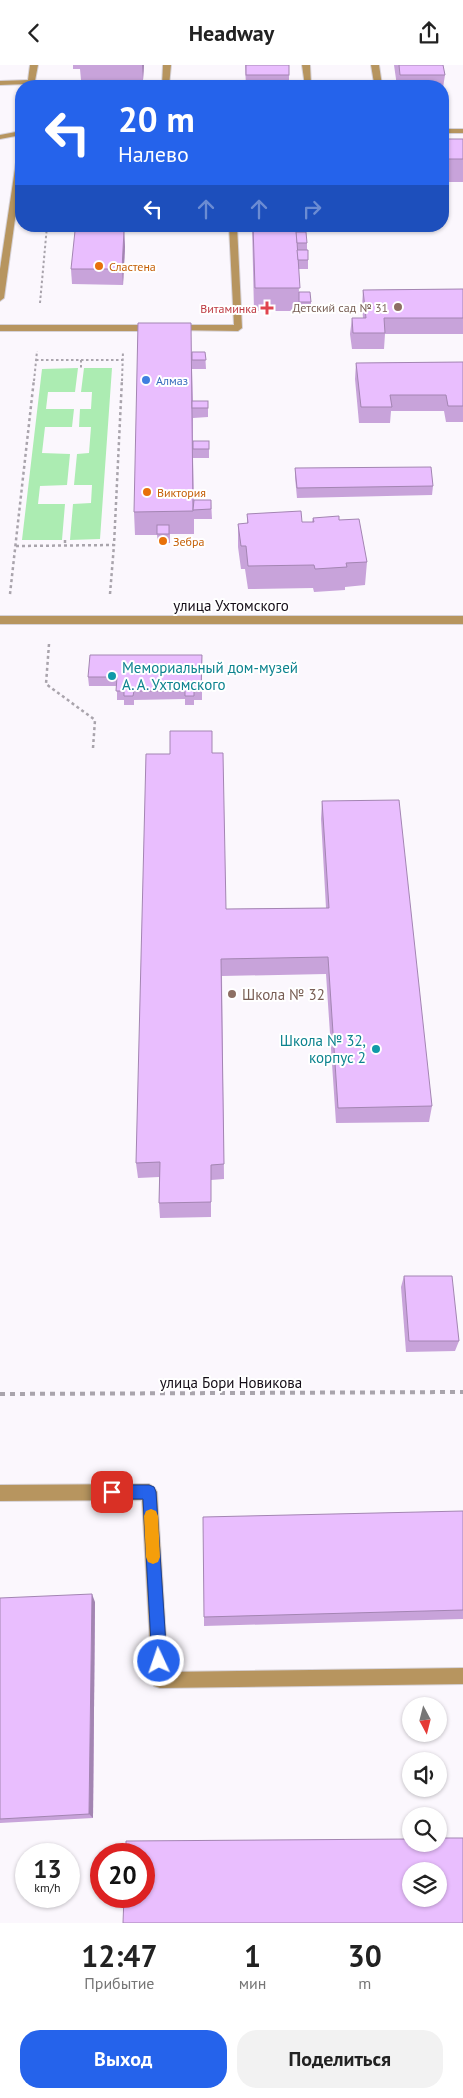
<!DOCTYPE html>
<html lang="ru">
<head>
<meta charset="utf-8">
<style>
  :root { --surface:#fff; --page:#f2f2f2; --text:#222; --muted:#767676; --accent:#2563eb }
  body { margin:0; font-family:"PT Sans",sans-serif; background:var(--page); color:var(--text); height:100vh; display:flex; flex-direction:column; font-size:19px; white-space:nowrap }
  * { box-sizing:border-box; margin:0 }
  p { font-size:16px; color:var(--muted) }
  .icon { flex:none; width:28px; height:28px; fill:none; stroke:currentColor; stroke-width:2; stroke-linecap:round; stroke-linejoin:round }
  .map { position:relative; height:1858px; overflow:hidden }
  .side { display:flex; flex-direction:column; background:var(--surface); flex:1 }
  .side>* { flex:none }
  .top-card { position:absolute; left:15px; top:15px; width:434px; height:152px; border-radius:20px; box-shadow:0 1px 4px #0004; background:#2563eb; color:#fff; overflow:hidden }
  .needle { width:32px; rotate:173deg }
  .tools { position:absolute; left:402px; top:1632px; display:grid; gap:10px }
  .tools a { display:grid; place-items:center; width:45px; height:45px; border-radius:50%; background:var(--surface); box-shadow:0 1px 4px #0004; font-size:25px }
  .speed { position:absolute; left:15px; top:1778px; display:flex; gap:10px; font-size:25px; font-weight:700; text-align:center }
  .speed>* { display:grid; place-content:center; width:65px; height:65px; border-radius:50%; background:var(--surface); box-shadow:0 1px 4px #0004; line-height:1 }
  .speed small { font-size:12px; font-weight:400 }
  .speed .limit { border:8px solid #d22; background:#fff; color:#111 }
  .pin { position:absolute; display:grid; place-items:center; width:42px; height:42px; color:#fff; margin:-21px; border-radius:10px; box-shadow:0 2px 8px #0006 }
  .me { position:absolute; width:55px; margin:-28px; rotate:357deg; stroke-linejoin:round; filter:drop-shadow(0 0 4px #0008) }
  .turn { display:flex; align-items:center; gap:18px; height:105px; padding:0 20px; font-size:22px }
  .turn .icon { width:65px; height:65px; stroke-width:2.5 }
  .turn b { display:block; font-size:35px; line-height:42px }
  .lanes { display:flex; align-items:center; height:48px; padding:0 20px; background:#0003; justify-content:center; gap:25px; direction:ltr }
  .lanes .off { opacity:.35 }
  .eta { display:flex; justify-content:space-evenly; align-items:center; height:85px; text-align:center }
  .eta b { font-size:30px; font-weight:800; line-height:35px }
  .button { display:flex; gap:10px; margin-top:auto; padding:10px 20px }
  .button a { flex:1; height:58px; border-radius:20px; background:var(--accent); color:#fff; font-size:20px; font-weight:800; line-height:58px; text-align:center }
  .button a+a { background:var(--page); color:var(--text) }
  header { display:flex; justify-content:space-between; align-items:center; height:65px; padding:0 20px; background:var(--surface); font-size:22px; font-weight:800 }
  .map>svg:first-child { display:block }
</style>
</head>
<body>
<header><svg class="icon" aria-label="back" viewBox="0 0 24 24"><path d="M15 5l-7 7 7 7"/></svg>Headway<svg class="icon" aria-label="share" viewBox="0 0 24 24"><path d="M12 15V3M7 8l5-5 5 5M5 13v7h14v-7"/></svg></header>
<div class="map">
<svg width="463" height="1858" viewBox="0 0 463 1858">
  <rect width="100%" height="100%" fill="#fbf7fd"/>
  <g fill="#acecb2">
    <path d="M78 303 75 327H48L46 344H74L72 362H45L42 388 70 389 67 420 40 421 38 439H65L62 475H22L42 304Z"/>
    <path d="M84 303H112L100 474 70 475 73 439 91 438 92 420H74L77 389 89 388 91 362H79L80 344H91L92 327H81Z"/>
  </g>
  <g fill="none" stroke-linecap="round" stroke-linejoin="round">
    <g stroke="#d6d2d8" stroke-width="2">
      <g id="service">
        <path d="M163 0H171L169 21H162Z"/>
        <path d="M302 0H310L311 19 374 18 371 0H379L382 20 305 21Z"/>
        <path d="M21 66V70L0 74V70Z"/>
        <path d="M229 161H237L242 263 238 266 172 265V261L175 260H234Z"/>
        <path d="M0 260H155L159 263 155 266H0Z"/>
        <path d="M149 1419 154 1422 157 1427 168 1607 463 1603V1619L160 1623 154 1621 152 1615 142 1435 0 1436V1420Z"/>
      </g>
    </g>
    <g stroke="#d6d2d8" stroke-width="2">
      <g id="minor">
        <path d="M30 0H38L34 21H28V19L0 20V16L28 15Z"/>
        <rect x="0" y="551" width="463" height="8"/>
      </g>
    </g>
    <g stroke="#d6d2d8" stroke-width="2">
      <g id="tertiary">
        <rect x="442" y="64" width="21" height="4"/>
        <path d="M18 84H21V111L4 233 0 236V204Z"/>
      </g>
    </g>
    <g stroke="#a9a4ac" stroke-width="2" stroke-dasharray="2.5 2.5" stroke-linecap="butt">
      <path d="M40 238 47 161"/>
      <path d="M36 295H122"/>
      <path d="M81 295V303"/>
      <path d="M34 316 37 286"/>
      <path d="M122 316 123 286"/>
    </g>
    <g stroke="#a9a4ac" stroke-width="2.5" stroke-dasharray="3 3" stroke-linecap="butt">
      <path d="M65 475V481"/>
      <path d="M16 481 114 480 122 314"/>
      <path d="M10 529 34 314"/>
      <path d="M110 529 114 480"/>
      <path d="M49 579 46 619 95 655 93 683"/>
    </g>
    <path stroke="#a9a4ac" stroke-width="4" stroke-dasharray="5 5" stroke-linecap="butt" d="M0 1329 463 1327"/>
    <use href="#service" fill="#b7955f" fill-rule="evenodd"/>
    <use href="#minor" fill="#b7955f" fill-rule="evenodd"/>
    <use href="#tertiary" fill="#b7955f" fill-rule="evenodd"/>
  </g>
  <g fill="#c8a3da">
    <path d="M73 0H144L143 15H81L80 4H73Z"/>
    <path d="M245 0H289V21H246Z"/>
    <path d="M394 0H443L445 10 442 29V21H397Z"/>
    <rect x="442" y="74" width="21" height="43"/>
    <path d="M252 161H296V167L307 178V185L308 195V204H298L299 227 311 237V246H254Z"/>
    <path d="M124 166 125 182 123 220 72 219 71 204Z"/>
    <path d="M463 224V269H385L384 284H352L350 269 352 253H363L362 241 363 225Z"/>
    <path d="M192 287H205L206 304H192L193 336H208V352L193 353V376H209V393H193V392L194 435H211L212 454H194V469H170V478H158L157 470H135L134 447Z"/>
    <path d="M463 297V357H446L444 346H391L390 358H359L355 314 356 298Z"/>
    <path d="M295 403 433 421 432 430 297 433 295 412Z"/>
    <path d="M247 449 302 457H312L313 453 339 455 367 497 365 520 345 522V525L314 527 313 523 248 524 245 504H241L238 482V459H247Z"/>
    <path d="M202 590V635H194V640H185V634L134 635V640H124V635H117V621H89L88 612Z"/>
    <path d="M322 736 432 1041 429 1057 336 1058 326 909 222 911 224 1114 211 1115V1152L160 1153 159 1138V1112L138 1113 136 1098 226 844 326 843 321 754Z"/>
    <path d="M404 1211 459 1276 455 1286 406 1287 401 1222Z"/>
    <path d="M463 1446V1554L204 1561V1552Z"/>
    <path d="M0 1533 95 1537 93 1753 0 1758Z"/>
  </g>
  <g fill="#a385b2">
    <path d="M142 0H144L143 15Z"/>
    <path d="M124 166 125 182 123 220 122 204Z"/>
    <path d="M92 1529 95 1537 93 1753 89 1749Z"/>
  </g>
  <g fill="#e9befe" stroke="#a385b2" fill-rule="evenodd">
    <rect x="246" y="0" width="43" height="10"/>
    <path d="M399 0H443L445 10H400Z"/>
    <rect x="442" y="74" width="21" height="20"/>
    <path d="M253 161H296L300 223H255Z"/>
    <path d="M75 166H124L122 204H71Z"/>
    <path d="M296 167H306L307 178H297Z"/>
    <path d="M297 185H308V195H298Z"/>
    <path d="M463 224V253H384L385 268H353L352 253H366L363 225Z"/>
    <path d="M299 227H310L311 237H299Z"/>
    <path d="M138 258H191L193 446 134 447Z"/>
    <path d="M192 287H205L206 295H192Z"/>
    <path d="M463 297V341H448L446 330H390L392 342H361L356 298Z"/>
    <rect x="192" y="336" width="16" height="7"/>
    <rect x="193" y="376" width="16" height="8"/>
    <path d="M431 402 433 421 297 423 295 403Z"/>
    <path d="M194 435H211V444L193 445Z"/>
    <path d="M301 446 302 457H314L313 453 339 451V455L359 454 367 497 346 498 347 502 315 504 314 500 248 501 246 481H241L238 459 248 458 247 449Z"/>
    <rect x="157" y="460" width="12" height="9"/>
    <path d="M90 590H202L201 626H194V631H185V626H134L133 631H124V626H116L117 612H88Z"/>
    <path d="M170 666H212V688H223L226 844 329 843 322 736 399 735 432 1041 338 1043 328 892 221 894 224 1099 211 1100V1137L159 1138 160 1097 136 1098 146 689H170Z"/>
    <path d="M404 1211H452L459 1276H409Z"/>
    <path d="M463 1446V1545L204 1552 203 1452Z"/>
    <path d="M92 1529 89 1749 0 1754V1533Z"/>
    <path d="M439 1773H463V1858H123L124 1831H144V1789H126V1776L411 1774V1779H439ZM411 1806H439V1834H411Z"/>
  </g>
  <path fill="#2563eb" stroke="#184099" d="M112 1420H149L154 1422 156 1427 167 1596 164 1602 159 1604 154 1602 152 1596 143 1434H112L107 1432 105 1427 107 1422Z"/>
  <path fill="#f59e0b" d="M151 1444 156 1446 158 1451 160 1492 158 1497 153 1499 148 1497 146 1492 144 1451 146 1446Z"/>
  <g fill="#e8710a" stroke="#fff" stroke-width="2">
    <circle cx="99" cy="201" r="5"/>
    <circle cx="147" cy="427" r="5"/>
    <circle cx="163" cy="476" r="5"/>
  </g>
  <g fill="#8d6e63" stroke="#fff" stroke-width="2">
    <circle cx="398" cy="242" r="5"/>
    <circle cx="232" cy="929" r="5"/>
  </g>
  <path fill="#e0444e" stroke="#fff" stroke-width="2" d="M264.5 235.5h5v5h5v5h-5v5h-5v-5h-5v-5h5z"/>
  <circle fill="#3f7fe0" stroke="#fff" stroke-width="2" cx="146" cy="315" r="5"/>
  <g fill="#0f9aa8" stroke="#fff" stroke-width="2">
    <circle cx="112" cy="611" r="5"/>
    <circle cx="376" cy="984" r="5"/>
  </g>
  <g text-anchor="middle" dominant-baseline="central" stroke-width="4" stroke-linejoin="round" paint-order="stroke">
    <g font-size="12" fill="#c56008" stroke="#fff" text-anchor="start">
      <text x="109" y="201">Сластена</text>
      <text x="157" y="427">Виктория</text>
      <text x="173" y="476">Зебра</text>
    </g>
    <g font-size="12" fill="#785e54" stroke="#fff" text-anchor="end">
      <text x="388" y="242">Детский сад № 31</text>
    </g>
    <g font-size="12" fill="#be3a42" stroke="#fff" text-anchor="end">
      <text x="257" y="243">Витаминка</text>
    </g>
    <g font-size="12" fill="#366cbe" stroke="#fff" text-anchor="start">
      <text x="156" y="315">Алмаз</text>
    </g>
    <g font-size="15" fill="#140d17" stroke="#fff">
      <text x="231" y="540">улица Ухтомского</text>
      <text x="231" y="1317">улица Бори Новикова</text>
    </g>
    <g font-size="15" fill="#0d838f" stroke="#fff" text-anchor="start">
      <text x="122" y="602">Мемориальный дом-музей<tspan x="122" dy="17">А. А. Ухтомского</tspan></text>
      <text x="366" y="975" text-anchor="end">Школа № 32,<tspan x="366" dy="17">корпус 2</tspan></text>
    </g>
    <g font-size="15" fill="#785e54" stroke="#fff" text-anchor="start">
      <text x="242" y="929">Школа № 32</text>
    </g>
  </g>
</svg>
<div class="tools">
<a><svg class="needle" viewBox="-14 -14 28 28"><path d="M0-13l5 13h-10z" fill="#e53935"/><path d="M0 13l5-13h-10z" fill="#767676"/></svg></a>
<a><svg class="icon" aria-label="sound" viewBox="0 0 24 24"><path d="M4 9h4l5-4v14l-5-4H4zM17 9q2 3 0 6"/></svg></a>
<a><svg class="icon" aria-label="search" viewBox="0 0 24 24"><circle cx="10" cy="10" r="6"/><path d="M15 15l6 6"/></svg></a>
<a><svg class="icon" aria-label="layers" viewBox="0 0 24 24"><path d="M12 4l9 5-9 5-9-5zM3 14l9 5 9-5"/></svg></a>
</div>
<div class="speed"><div>13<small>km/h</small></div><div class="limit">20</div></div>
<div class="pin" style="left:112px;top:1427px;background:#d93025"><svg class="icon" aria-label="arrive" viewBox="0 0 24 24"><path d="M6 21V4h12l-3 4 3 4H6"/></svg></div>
<svg class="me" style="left:159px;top:1596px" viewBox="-20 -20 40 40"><circle r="17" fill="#2563eb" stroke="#fff" stroke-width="3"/><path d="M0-11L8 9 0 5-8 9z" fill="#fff"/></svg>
<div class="top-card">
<div class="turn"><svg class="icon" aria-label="left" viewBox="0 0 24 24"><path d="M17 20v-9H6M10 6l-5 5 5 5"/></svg><div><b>20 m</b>Налево</div></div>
<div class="lanes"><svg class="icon" aria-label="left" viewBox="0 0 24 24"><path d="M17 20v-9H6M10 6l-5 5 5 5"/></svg><svg class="icon off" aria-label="ahead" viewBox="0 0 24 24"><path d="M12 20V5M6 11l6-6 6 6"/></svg><svg class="icon off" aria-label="ahead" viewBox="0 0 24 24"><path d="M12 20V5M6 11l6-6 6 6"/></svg><svg class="icon off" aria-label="right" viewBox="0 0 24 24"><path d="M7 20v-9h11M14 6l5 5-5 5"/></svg></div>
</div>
</div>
<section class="side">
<div class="eta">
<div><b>12:47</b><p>Прибытие</p></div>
<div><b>1</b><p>мин</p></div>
<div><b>30</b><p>m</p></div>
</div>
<div class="button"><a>Выход</a><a>Поделиться</a></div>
</section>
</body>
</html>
